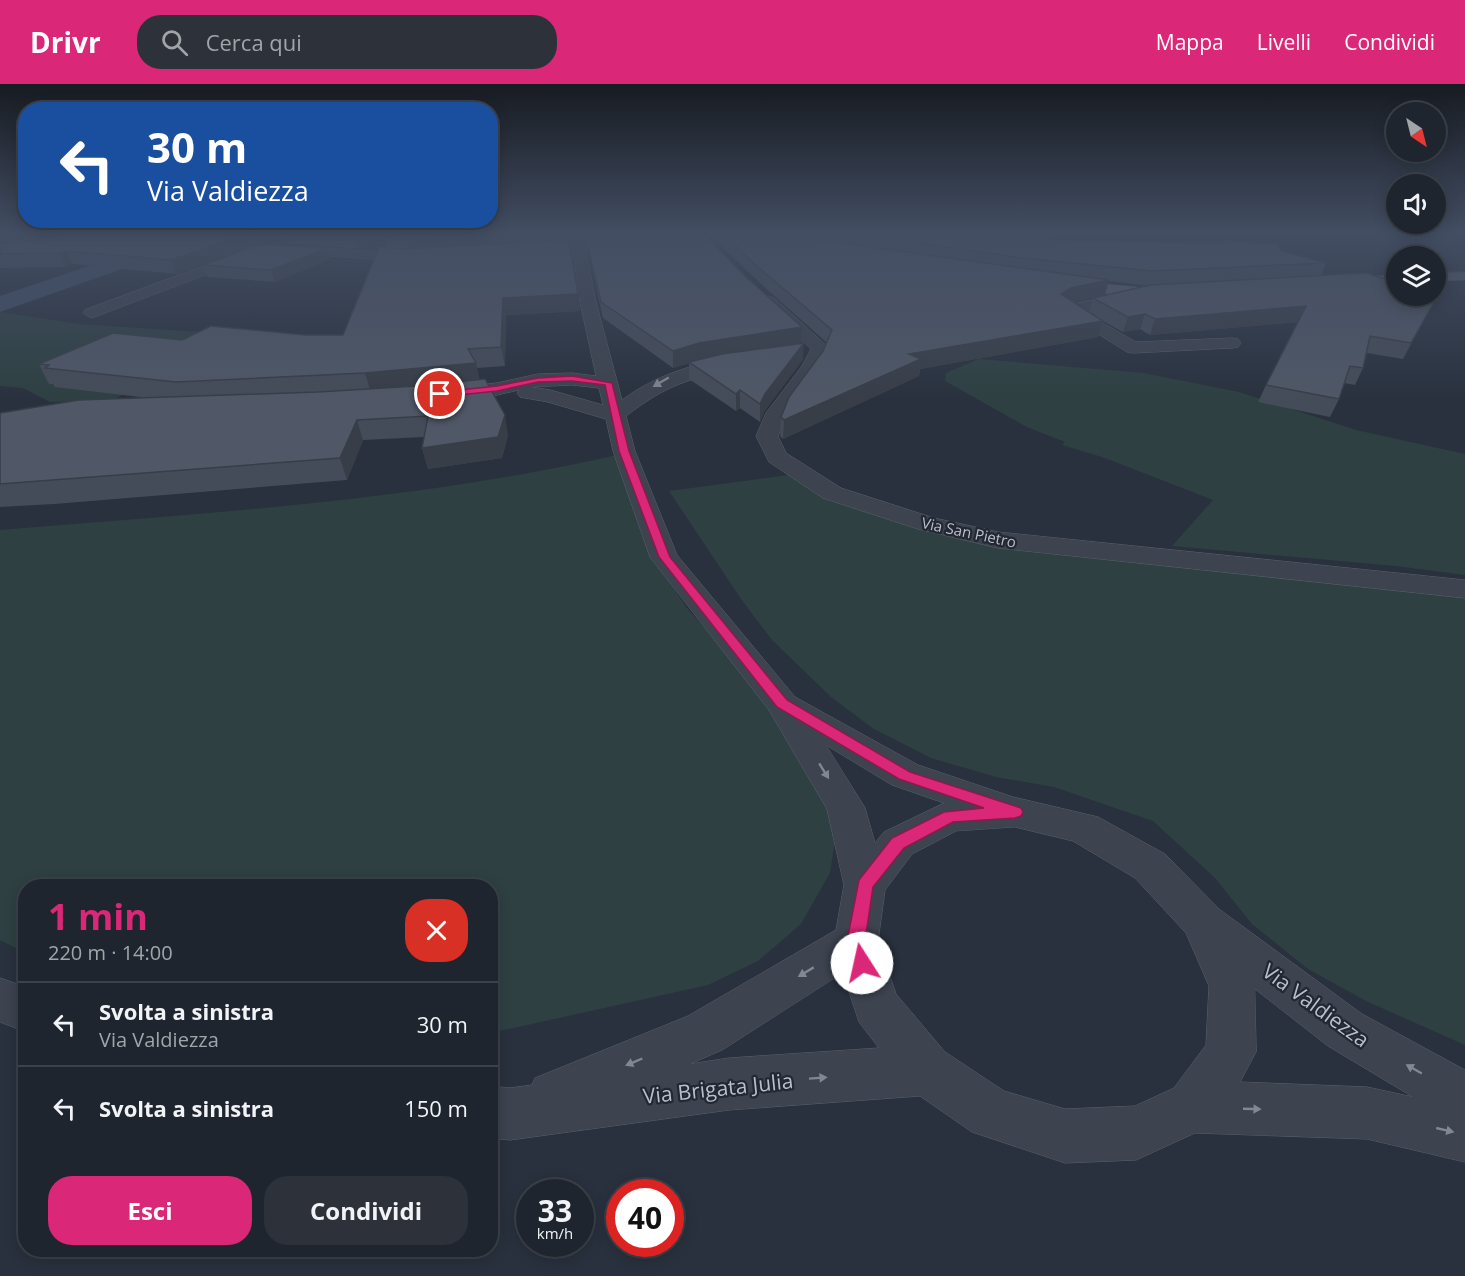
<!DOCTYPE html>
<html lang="it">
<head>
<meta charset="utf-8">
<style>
  :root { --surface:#1f252e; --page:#2c313a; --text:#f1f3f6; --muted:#a1a5aa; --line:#3c424a; --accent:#db2777 }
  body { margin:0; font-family:"Open Sans",sans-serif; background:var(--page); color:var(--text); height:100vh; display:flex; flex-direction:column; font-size:22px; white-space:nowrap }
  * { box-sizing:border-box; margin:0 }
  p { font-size:20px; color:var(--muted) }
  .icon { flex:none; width:33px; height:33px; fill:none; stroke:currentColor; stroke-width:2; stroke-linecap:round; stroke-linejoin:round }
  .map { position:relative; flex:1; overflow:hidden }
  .panel { position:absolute; left:18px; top:795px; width:480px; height:378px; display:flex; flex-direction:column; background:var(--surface); border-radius:24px; box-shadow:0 3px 15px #0003,0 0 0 2px var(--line) }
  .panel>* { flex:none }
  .banner { position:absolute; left:18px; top:18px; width:480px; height:126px; border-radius:24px; box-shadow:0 3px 15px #0003,0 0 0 2px var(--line); background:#1a4fa0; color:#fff; overflow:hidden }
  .needle { width:39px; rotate:145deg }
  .controls { position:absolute; left:1386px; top:18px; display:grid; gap:12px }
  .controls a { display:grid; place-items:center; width:60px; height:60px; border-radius:50%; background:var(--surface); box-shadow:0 3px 15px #0003,0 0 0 2px var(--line); font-size:30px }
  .speed { position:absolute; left:516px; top:1095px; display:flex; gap:12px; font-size:30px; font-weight:700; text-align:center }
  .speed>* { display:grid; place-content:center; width:78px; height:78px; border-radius:50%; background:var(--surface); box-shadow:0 3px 15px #0003,0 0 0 2px var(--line); line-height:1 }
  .speed small { font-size:15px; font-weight:400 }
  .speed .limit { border:9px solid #d22; background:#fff; color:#111 }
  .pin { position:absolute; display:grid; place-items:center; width:51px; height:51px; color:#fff; margin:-26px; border:3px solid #fff; border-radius:50%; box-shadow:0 2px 6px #0007 }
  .me { position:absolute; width:66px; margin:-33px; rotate:350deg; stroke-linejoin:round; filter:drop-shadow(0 0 4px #0008) }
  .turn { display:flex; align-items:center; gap:21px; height:126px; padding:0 30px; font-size:27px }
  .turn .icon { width:78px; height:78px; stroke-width:2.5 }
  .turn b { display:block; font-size:42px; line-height:51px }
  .round { display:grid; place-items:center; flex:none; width:63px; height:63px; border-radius:24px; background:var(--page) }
  .summary { display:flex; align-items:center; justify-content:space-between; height:102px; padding:0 30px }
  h1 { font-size:36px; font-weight:700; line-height:45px; color:var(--accent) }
  .button { display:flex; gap:12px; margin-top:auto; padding:12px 30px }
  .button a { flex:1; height:69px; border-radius:24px; background:var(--accent); color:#fff; font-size:24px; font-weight:700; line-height:69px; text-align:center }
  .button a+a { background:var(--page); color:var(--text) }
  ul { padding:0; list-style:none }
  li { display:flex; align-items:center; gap:18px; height:84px; padding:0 30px; border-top:2px solid var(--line) }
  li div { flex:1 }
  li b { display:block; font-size:22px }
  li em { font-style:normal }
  header { display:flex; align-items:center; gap:36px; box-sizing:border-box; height:84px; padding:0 30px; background:var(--accent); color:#fff }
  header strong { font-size:28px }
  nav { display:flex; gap:33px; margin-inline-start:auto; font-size:21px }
  .search { width:420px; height:54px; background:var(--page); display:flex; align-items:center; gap:15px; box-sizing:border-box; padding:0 21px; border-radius:24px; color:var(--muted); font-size:22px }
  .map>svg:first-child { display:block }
</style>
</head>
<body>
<header>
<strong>Drivr</strong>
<div class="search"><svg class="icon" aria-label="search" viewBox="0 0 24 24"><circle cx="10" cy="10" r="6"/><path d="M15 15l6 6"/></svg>Cerca qui</div>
<nav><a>Mappa</a><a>Livelli</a><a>Condividi</a></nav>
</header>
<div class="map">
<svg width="1465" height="1192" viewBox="0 0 1465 1192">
  <rect width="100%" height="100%" fill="#29313e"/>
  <g fill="#2e4042">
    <path d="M0 228 79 240 230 250 113 316 50 318 23 304 0 302Z"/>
    <path d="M979 275 1143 289 1239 308 1356 346 1465 370V491L1396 482 1172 462 1213 416 1105 374 1062 361 1065 358 1027 343 945 297 946 289Z"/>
    <path d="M617 371 659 483 687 524 821 677 836 750 830 789 801 840 758 877 708 901 491 949 490 802H26L25 869 0 856V446C206 429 415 417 617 371Z"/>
    <path d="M796 390 943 447 1465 507V961L1366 917 1308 885 1252 840 1215 794 1153 737 1054 703 996 693 931 674 874 645 831 613 772 556 741 515 669 407Z"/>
  </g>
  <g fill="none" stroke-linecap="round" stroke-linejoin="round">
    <path fill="#414e66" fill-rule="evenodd" d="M183 150H213L210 154 0 228V212Z"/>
    <g stroke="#5b616c" stroke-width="1">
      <g id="minor">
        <path d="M571 150H583L596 218 622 316C656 291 691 281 732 273L739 275 741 279 739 283C688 296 669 299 626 332L635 367 677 471 795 613 918 681 1013 713 1098 733 1165 770 1219 825 1362 930 1465 986V1078L1367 1055 1195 1049 1136 1076 1065 1079 972 1048 920 1012 729 1026 510 1056 490 1054V1002L510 1004 532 1001 535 994 688 932 836 846 844 801 827 725 769 626 650 473 613 367 606 335 548 318 520 313 517 309 519 306 497 311 445 316 438 314 435 310 438 306 445 304 497 299 538 290 572 289 596 292 580 218ZM572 301 599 304 603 321 550 306 531 303ZM826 661 892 701 944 719 884 748 875 759 865 724ZM1015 743 1073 757 1135 794 1186 849 1209 902 1206 961 1174 1004 1135 1022 1065 1025 1004 1007 945 968 896 910 878 857 885 806 912 770 956 747ZM843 889 859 938 879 964 729 974 690 980 722 966ZM1255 905 1328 962 1413 1013 1367 1003 1240 998 1256 968Z"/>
        <path d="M283 162 420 170 427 174 420 178 278 169 276 166 278 163Z"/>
        <path d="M247 166 254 170 252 173 97 232 91 234 83 229 85 226Z"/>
        <path d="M1136 207 1141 209 1144 212 1141 215 1083 228 1136 258 1232 254 1238 255 1241 259 1238 263 1232 264 1133 269 1127 268 1060 226 1068 221Z"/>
        <path d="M768 212 774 214 829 264 820 283 786 330 778 352 786 369 841 404 934 434 998 448 1465 496V514L998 464 918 445 823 414 769 378 756 352 766 329 802 282 811 265 762 220 760 217Z"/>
        <path d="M0 894 26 903V948L0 938Z"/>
      </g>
    </g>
    <g stroke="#474c58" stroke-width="1">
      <g id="major">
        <path d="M1465 188V196L1436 197V189Z"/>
        <path d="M1396 191V199L1344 202 1337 198 1344 194Z"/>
        <path d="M1063 196 1148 204H1170L1178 209C1169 219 1074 207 1058 203L1056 200 1058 197Z"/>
      </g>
    </g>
    <use href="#minor" fill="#3d434f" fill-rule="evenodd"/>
    <use href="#major" fill="#5b626e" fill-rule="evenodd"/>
  </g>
  <g fill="#454c59" fill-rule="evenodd">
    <path d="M0 150H569L580 227 506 231 505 282 477 284 479 295 508 351 502 374 428 385 422 364 424 353 363 356 347 396 54 420 0 423V329L148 314 55 303 53 300H49L39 280 182 256 305 251H343L386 164 384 153V152L356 164 289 160 287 155 280 152 176 190 73 180 65 183 0 184Z"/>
    <path d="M584 150H704L746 193 802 243 801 259 803 275 764 328 760 338 740 324 736 327 689 295V279L673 284 603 234Z"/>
    <path d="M709 150H1013L1027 154 1075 157 1224 159V157L1282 167 1326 179 1321 192 1431 224 1403 275 1367 269 1363 284 1355 301 1344 299 1339 315 1330 333 1258 318 1266 301 1298 238 1150 251 1140 245 1123 248 1101 236 1103 237 1098 253 920 285 919 292 783 355 780 352 781 333 823 267 827 259 759 198ZM1108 197 1149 202 1093 214 1089 228 1073 218 1105 211Z"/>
    <path d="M327 164 331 175 275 198 207 193 203 181Z"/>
  </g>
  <g fill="#383e48">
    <path d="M0 150H23L27 157 0 163Z"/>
    <path d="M35 150H76L39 159Z"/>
    <path d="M245 150H280V152L176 190 171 176Z"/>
    <path d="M355 150H388L356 164 352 151Z"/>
    <path d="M488 150H569L570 159 409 168 406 155Z"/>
    <path d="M327 164 331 175 275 198 271 186Z"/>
    <path d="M67 167 73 180 65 183 59 169Z"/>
    <path d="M1109 196 1105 211 1068 219 1061 210 1071 204Z"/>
    <path d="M1439 209 1431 224 1403 275 1411 259Z"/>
    <path d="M578 210 580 227 506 231 505 282 501 263 503 214Z"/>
    <path d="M1306 222 1300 238 1150 251 1155 235Z"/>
    <path d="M1145 230 1140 245 1123 248 1128 233Z"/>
    <path d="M1103 237 1098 253 920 285 919 292 783 355 784 336 909 270Z"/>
    <path d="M802 243 801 260 700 276 673 284V267L699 259Z"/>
    <path d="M804 259 803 275 764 328 760 338V320L765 310Z"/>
    <path d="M476 279 480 298 371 309 365 289Z"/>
    <path d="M740 306V324L736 327V310Z"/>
    <path d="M505 331 508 351 502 374 428 385 422 364Z"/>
    <path d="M357 336 363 356 347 396 340 374Z"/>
  </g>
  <g fill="#505867" stroke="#383e48" stroke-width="1.5">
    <path d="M68 150H245L171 176 67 167 59 169 0 170V160L21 156 33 158Z"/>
    <path d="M385 150H488L406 155 384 153Z"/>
    <path d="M585 150H704L746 193 802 243 699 259 673 267 601 218Z"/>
    <path d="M723 150H775L1109 196 1071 204 1061 210 1103 237 909 270 921 275 784 336 781 333 789 313 823 267 832 246 759 184Z"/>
    <path d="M858 150H1013L1028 151 1027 154 1075 157 1226 159 1224 157 1277 160 1282 167 1326 179 1152 187 1023 174Z"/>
    <path d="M569 156 578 210 503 214 501 263 468 265 476 279 365 289 176 298 45 284 49 281 39 280 113 249 182 256 211 242 305 251H343L379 163 406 165Z"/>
    <path d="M260 160 327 164 271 186 203 181Z"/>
    <path d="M1365 189 1396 198V212H1436V209H1439L1411 259 1370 252 1363 284 1350 282 1339 315 1266 301 1306 222 1155 235 1145 230 1128 233 1093 214 1150 201Z"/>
    <path d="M804 259 765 310 760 320 740 306 736 310 689 278 722 270Z"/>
    <path d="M485 295 505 331 498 353 422 364 428 332 357 336 340 374 0 400V329L79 316 318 308 417 302Z"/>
  </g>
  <defs><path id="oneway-solid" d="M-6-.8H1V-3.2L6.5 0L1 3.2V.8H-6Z" transform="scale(1.5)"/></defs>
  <g fill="#828792">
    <use href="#oneway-solid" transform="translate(661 298) rotate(150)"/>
    <use href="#oneway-solid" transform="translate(824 687) rotate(58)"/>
    <use href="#oneway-solid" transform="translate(806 888) rotate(149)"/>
    <use href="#oneway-solid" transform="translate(634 978) rotate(157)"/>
    <use href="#oneway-solid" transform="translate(1414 985) rotate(-150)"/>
    <use href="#oneway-solid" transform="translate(818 994) rotate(-4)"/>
    <use href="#oneway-solid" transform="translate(1252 1025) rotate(2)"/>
    <use href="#oneway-solid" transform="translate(1445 1046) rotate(13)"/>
  </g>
  <linearGradient id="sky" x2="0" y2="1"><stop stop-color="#171b22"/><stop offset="0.47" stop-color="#434e63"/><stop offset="1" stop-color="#434e63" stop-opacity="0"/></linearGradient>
  <rect width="1465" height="317" fill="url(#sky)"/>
  <path fill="#db2777" stroke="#8e194d" stroke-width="1.5" d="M572 292 612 299 629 367 670 473 787 616 910 688 1021 724 1023 728 1021 732 1015 734 953 738 904 764 873 803 865 857 872 879 869 885 862 888 856 885 847 857 859 796 892 754 944 728 984 724 899 695 777 623 659 473 619 367 605 301 572 297 538 298 497 307 440 313 436 310 440 308 497 302 538 294Z"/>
  <g text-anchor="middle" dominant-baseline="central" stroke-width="4.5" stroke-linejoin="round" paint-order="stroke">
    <g font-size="15" fill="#babfc9" stroke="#222834">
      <text transform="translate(969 448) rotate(12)">Via San Pietro</text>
    </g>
    <g font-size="21" fill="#babfc9" stroke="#222834">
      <text transform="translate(1316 921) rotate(36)">Via Valdiezza</text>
      <text transform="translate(718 1004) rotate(-6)">Via Brigata Julia</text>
    </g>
  </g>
</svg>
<div class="controls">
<a><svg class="needle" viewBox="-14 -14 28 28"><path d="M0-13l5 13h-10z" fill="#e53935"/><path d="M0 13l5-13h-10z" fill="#a1a5aa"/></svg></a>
<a><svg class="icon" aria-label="sound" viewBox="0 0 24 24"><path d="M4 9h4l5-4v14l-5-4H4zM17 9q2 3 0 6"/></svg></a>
<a><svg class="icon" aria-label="layers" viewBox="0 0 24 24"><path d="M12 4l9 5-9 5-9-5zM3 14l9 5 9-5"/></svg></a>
</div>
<div class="speed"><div>33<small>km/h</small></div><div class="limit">40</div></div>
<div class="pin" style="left:440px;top:310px;background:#d93025"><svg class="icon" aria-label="arrive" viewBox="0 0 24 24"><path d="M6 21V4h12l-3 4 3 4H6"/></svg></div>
<svg class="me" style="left:862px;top:879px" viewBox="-20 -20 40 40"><circle r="19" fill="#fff"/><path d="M0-13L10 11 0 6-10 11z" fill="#db2777"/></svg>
<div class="banner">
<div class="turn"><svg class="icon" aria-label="left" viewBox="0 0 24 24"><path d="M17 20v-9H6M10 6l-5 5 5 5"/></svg><div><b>30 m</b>Via Valdiezza</div></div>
</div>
<section class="panel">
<div class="summary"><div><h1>1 min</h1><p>220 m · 14:00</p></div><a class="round" style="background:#d93025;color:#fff"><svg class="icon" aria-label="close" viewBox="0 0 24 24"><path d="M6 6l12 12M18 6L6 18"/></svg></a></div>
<ul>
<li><svg class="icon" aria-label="left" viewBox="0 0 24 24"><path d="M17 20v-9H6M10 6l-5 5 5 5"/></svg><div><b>Svolta a sinistra</b><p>Via Valdiezza</p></div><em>30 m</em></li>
<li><svg class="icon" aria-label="left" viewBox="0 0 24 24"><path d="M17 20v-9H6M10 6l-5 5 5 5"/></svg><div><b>Svolta a sinistra</b></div><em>150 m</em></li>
</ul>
<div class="button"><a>Esci</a><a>Condividi</a></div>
</section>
</div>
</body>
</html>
